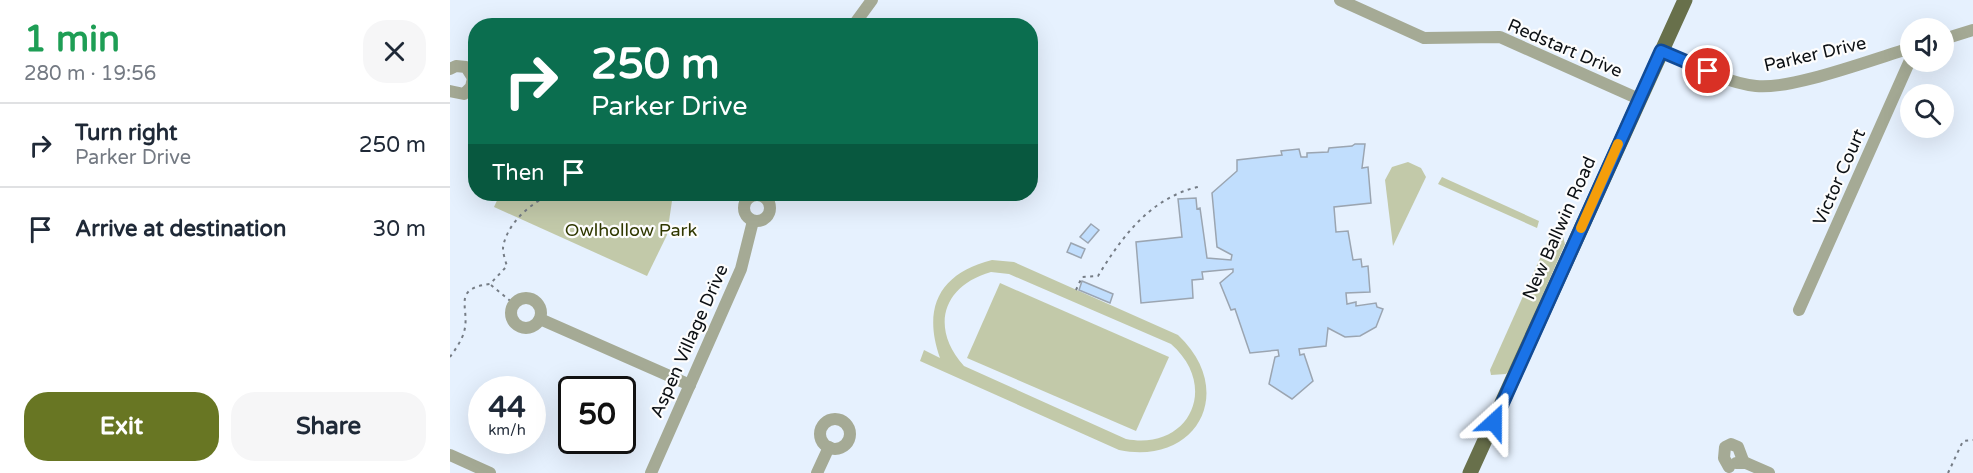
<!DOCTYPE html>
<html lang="en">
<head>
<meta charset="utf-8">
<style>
  :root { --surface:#fff; --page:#f6f6f7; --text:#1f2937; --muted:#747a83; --line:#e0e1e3; --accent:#687623 }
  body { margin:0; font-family:"Varela Round",sans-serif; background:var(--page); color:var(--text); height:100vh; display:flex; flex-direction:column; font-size:22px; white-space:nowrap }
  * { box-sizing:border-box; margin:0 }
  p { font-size:20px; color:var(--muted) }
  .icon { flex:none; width:33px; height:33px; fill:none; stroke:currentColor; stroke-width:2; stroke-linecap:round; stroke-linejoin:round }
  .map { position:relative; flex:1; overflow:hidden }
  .sheet { display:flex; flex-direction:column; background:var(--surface); width:450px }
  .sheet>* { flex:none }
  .banner { position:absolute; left:18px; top:18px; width:570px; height:183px; border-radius:24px; box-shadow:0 6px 24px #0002; background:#0b6e4f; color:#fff; overflow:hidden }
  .tools { position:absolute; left:1450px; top:18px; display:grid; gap:12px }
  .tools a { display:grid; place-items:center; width:54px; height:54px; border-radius:50%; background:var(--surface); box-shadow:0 6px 24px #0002; font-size:30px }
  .speed { position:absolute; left:18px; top:376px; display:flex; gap:12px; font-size:30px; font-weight:700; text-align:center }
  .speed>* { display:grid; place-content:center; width:78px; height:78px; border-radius:50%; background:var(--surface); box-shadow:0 6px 24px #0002; line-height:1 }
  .speed small { font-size:15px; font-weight:400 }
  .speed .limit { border:3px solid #111; border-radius:9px; background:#fff; color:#111 }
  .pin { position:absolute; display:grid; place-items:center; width:51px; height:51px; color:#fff; margin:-26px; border:3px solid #fff; border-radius:50%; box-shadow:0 2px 6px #0007 }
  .me { position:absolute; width:66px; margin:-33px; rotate:24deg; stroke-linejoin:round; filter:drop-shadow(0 0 4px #0008) }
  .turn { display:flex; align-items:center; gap:21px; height:126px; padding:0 24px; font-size:27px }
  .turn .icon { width:78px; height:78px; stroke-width:2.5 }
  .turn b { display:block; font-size:42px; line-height:51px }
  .then { display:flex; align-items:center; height:57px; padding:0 24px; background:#0003; gap:12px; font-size:22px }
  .round { display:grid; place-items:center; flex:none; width:63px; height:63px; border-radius:24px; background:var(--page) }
  .overview { display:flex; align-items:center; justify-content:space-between; height:102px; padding:0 24px }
  h1 { font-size:36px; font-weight:700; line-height:45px; color:#1e9e55 }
  .action { display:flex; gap:12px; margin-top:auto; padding:12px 24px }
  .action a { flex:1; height:69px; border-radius:24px; background:var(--accent); color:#fff; font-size:24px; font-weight:700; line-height:69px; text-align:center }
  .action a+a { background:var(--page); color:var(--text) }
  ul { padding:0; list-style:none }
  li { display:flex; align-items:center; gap:18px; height:84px; padding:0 24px; border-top:2px solid var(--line) }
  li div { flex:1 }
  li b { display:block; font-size:22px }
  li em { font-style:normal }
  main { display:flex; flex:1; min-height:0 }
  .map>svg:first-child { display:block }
</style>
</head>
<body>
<main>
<section class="sheet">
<div class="overview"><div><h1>1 min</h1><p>280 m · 19:56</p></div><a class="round"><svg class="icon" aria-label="close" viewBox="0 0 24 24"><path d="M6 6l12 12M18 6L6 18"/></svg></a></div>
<ul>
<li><svg class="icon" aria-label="right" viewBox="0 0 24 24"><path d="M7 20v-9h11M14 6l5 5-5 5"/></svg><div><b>Turn right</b><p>Parker Drive</p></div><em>250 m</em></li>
<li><svg class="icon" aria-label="arrive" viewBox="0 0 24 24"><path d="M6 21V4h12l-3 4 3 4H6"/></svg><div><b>Arrive at destination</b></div><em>30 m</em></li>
</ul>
<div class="action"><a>Exit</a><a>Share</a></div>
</section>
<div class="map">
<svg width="1523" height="473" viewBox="0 0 1523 473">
  <rect width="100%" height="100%" fill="#e6f1fe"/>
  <g fill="#c2c9a9" fill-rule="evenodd">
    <path d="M958 162 971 168 976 177 943 246 935 180 942 167Z"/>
    <path d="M992 177 1089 221 1087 228 988 184Z"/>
    <path d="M50 194H223L217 235 197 276 44 207Z"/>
    <path d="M1103 229 1112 233 1115 244 1061 367 1056 374 1041 375 1040 370Z"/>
    <path d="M542 260 564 262 728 335C787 390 748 466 669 450L470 361 474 350 490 358C472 307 490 273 542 260ZM541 272 559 274 721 344C770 387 739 451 676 439L514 366C480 328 492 286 541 272Z"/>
    <path d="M550 283 719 357 686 431 517 358Z"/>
  </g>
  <g fill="#c1defd" stroke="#9ba5b1" stroke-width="1.5">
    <path d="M905 144H915L912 168 918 167 921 203 884 207 886 232 898 231 903 260 911 259 912 267 918 266 920 292 896 293 897 304 906 302V306L926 303 927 307 933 309 926 327 910 336 895 337 878 328 876 346 849 349 850 355 854 354 863 381 842 399 819 384 825 357 829 356 828 350 800 353 785 309 781 310 770 283 783 272V269L752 272 753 279 742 280 743 298 691 303 686 242 732 237 728 199 746 198 747 209 750 208 757 258 781 260 782 255 767 247 762 193 787 171V160L832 155 831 151 849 149 851 157H857V153L878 152 879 148 902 146Z"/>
    <path d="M641 224 649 230 638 243 630 237Z"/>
    <path d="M621 243 635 249 631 258 617 252Z"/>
    <path d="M632 281 663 294 660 303 629 290Z"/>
  </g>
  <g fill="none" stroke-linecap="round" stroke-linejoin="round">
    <g stroke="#757c85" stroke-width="2" stroke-dasharray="3 4.5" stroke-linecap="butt">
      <path d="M41 285 64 304"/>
      <path d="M626 290 632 277 648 276C673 235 702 196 752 186"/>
      <path d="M0 357C5 350 12 340 14 332 21 308 0 289 40 284L57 266C55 260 53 253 53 248 56 224 82 201 103 194"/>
      <path d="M1498 473 1513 441 1523 440"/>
    </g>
    <g stroke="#a5aa95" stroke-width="12">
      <path d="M890 0 974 38 1050 37 1189 99"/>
      <path d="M403 26 422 0"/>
      <path d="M1494 39 1523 30"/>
      <path d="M1211 51C1241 64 1273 82 1306 86 1342 90 1423 59 1461 48"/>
      <path d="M0 69 6 66 16 67 23 78 21 87 14 94 0 91"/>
      <circle cx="307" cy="208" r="13"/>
      <circle cx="76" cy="313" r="15"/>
      <path d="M1349 310 1461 58"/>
      <path d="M90 319 240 385"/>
      <circle cx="385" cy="434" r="15"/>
      <path d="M0 455 40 473"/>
      <path d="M1286 463H1296L1319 473"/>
      <path d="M1279 467 1274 458 1275 447 1281 444 1288 447 1294 463"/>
      <path d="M201 473 291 269 303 221"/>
      <path d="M367 473 379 447"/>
    </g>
    <path stroke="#68704b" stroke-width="15" d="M1020 473 1235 0"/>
  </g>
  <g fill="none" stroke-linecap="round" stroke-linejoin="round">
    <g stroke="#114b97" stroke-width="15">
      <path id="route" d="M1044 422 1211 51 1258 71"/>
    </g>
    <use href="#route" stroke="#1a73e8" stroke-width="10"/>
    <path stroke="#f59e0b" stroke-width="10" d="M1131 228 1168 144"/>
  </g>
  <g text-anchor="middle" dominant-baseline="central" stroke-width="4.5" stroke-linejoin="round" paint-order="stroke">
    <g font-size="18" fill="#0c1014" stroke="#fdfdfd">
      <text transform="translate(1115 48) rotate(23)">Redstart Drive</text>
      <text transform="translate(1365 54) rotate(-13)">Parker Drive</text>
      <text transform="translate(1389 177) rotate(-66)">Victor Court</text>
      <text transform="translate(1109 228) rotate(-66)">New Ballwin Road</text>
      <text transform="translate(239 341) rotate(-66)">Aspen Village Drive</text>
    </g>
    <g font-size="18" fill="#303800" stroke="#fdfdfd">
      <text x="181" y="230">Owlhollow Park</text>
    </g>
  </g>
</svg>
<div class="tools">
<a><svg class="icon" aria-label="sound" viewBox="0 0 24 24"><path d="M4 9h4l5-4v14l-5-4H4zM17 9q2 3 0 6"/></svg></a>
<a><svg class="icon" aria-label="search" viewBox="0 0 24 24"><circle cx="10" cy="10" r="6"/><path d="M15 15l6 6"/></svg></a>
</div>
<div class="speed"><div>44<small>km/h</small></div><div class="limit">50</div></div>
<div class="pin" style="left:1258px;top:71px;background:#d93025"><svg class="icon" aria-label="arrive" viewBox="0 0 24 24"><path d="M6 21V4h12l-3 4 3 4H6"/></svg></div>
<svg class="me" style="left:1044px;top:422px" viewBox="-20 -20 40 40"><path d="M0-17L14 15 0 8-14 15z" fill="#1a73e8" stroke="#fff" stroke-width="4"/></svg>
<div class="banner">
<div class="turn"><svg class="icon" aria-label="right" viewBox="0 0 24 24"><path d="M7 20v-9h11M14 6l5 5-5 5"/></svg><div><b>250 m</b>Parker Drive</div></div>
<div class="then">Then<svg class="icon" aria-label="arrive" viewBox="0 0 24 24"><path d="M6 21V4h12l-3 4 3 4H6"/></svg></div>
</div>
</div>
</main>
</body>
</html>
